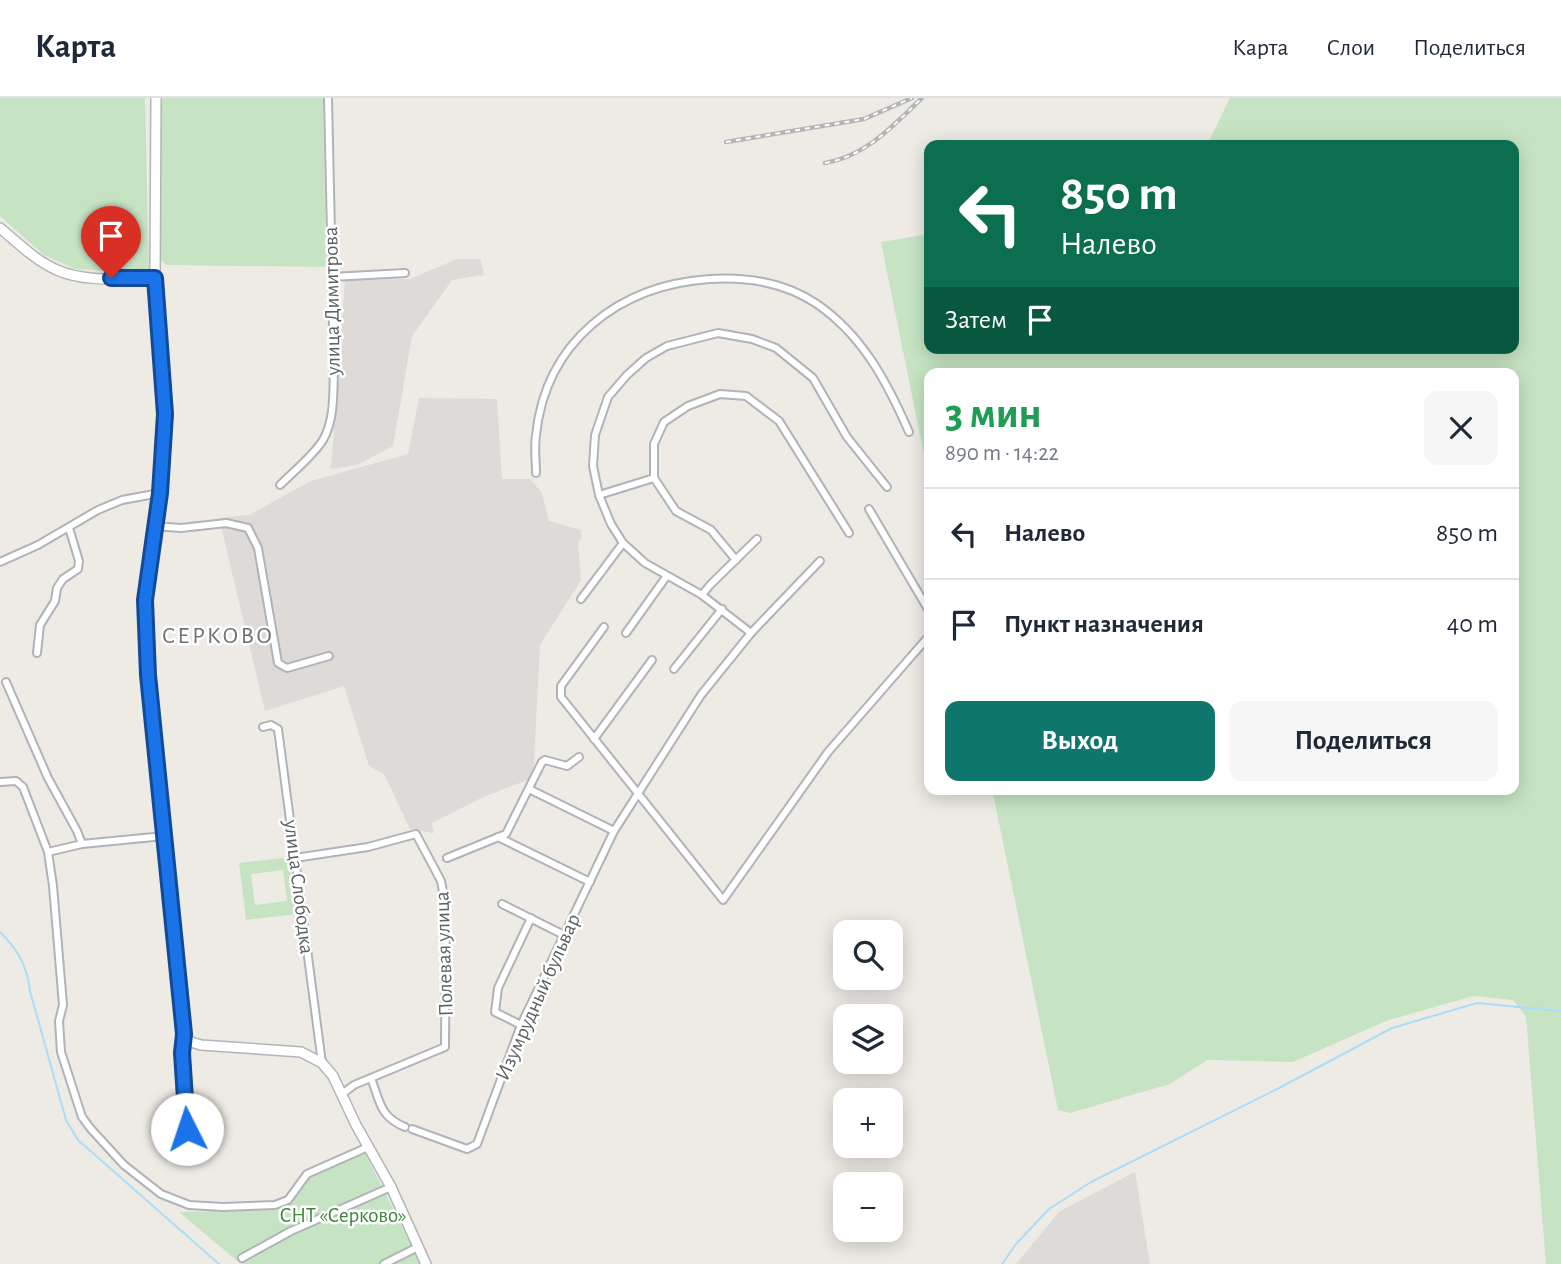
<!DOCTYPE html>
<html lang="ru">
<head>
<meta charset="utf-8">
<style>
  :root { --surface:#fff; --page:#f6f6f7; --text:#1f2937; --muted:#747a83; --line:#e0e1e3; --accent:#0f766e }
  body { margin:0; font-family:"Alegreya Sans",sans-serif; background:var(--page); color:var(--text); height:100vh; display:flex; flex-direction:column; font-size:26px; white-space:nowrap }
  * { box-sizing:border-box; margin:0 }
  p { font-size:23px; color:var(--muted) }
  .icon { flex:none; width:38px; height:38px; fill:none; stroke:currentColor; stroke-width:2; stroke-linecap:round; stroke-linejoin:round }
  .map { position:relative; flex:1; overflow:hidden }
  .panel { position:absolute; left:924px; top:270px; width:595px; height:427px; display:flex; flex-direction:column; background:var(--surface); border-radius:14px; box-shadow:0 4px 18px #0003 }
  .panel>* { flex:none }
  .banner { position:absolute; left:924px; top:42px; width:595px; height:214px; border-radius:14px; box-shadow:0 4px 18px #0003; background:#0b6e4f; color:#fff; overflow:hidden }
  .controls { position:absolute; left:833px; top:822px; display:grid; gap:14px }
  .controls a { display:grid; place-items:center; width:70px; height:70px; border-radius:14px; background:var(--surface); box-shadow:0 4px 18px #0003; font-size:35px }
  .pin { position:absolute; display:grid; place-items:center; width:60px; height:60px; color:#fff; margin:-72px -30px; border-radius:50% 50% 50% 0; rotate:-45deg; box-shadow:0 0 7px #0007 }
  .pin .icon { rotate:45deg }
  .me { position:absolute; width:77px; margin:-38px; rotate:356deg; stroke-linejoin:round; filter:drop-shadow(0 0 5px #0008) }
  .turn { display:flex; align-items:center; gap:24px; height:147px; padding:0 21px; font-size:32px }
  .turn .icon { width:91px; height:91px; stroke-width:2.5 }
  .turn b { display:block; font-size:49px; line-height:60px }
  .then { display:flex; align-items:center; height:66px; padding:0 21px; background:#0003; gap:14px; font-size:26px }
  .round { display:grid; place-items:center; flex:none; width:74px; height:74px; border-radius:14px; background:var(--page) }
  .head { display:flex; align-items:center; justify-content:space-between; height:119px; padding:0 21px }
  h1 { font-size:42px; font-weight:700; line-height:52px; color:#1e9e55 }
  .button { display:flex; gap:14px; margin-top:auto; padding:14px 21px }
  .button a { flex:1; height:80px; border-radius:14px; background:var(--accent); color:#fff; font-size:28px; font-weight:700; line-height:80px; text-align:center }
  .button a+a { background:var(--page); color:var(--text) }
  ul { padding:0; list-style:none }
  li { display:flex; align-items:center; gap:21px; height:91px; padding:0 21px; border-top:2px solid var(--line) }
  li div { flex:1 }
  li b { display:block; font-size:26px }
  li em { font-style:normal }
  header { display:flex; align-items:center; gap:42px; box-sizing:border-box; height:98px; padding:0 35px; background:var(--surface); border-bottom:2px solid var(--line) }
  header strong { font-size:33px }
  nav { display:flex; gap:38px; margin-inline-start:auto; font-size:24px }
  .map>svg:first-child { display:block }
</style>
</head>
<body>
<header>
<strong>Карта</strong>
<nav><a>Карта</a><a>Слои</a><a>Поделиться</a></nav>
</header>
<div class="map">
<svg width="1561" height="1166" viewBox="0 0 1561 1166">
  <rect width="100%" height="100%" fill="#eeebe5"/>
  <g fill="#dddad7">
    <path d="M457 161H480L484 177 452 182 412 238 393 348 357 367 331 371 345 182 410 181Z"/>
    <path d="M419 300 497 301 502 381H530L542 395 549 423 581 432 582 440 578 444 581 482 540 547 533 680 481 700 432 725 434 735 410 731 384 676 369 668 344 588 265 613 219 420 249 417 311 383 408 356Z"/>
    <path d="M1135 1074 1150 1166H1016L1060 1113Z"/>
  </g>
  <g fill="#c6e4c3" fill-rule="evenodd">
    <path d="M0 0H145L149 171 143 175 75 171 44 157 0 118Z"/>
    <path d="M159 0H323L326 169 166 167 156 157Z"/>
    <path d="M1230 0H1561V1166H1546L1526 919 1513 902 1473 898 1386 923 1293 964 1207 962 1170 986 1070 1015 1058 1012 992 691H1514V275H929V382L881 144 929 136V250H1514V47H1207Z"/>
    <path d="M291 759 298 816 246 822 239 765ZM283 772 287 803 255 807 251 776Z"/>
    <path d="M365 1055 421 1166H241L179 1114 285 1112 311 1077Z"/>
  </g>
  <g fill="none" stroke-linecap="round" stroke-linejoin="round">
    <g stroke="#a9defa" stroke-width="2">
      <path d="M0 834C18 852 27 867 30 893L66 1022 78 1042 219 1166"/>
      <path d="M1002 1166 1016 1146 1049 1111 1091 1084 1281 989 1392 930 1477 905 1561 913"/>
    </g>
    <g stroke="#b0b3b7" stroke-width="10">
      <g id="street">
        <path d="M332 179 405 175"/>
        <path d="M536 375C536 363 534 349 536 337 546 243 619 187 710 181 748 179 784 184 817 206 863 238 887 284 909 334"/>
        <path d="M280 387C294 373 313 358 323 342 335 321 333 294 334 271L328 0"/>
        <path d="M599 397 654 380"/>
        <path d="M869 411 929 513"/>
        <path d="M154 428 181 430 226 425 248 430 258 450 278 565 287 570 329 558"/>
        <path d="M736 462 711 432 676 413 654 380V346L664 324 688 308 720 296 746 298 779 323 849 435"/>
        <path d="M0 464 38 447 98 412 122 402 160 395"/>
        <path d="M702 497 710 487 757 441"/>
        <path d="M581 501 623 445"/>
        <path d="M604 529 561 588V599L723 802 828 654 929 538"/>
        <path d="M626 535 666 479"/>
        <path d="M751 535 702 497 645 465 623 445 611 426 599 397 593 368 595 337 608 299 627 277 646 260 667 248 718 235 752 241 776 250 813 280 847 339 887 389"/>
        <path d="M37 555 40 527 55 503 57 490 63 481 78 471 79 463 69 430"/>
        <path d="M674 571 722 511"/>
        <path d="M6 584 48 680 77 733 82 746"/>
        <path d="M263 629 271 627 278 631 322 965"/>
        <path d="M594 641 652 562"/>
        <path d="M0 684 16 683 23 689 48 754 53 788 63 907 59 923 61 954 82 1019 91 1031 124 1067 161 1096 189 1107 223 1109 275 1107 288 1102 307 1076 368 1049"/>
        <path d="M529 691 614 733"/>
        <path d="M498 739 590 784"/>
        <path d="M48 754 82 746 164 738"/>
        <path d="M295 760 368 749 416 736 441 783 446 810 445 949 354 987 342 996"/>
        <path d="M447 760 506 736 542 664 545 662 567 668 579 659"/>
        <path d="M502 806 564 837"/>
        <path d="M521 927 495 914 498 890 531 820"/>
        <path d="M184 936 182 955 187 1044"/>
        <path d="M371 980C380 1004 380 1019 405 1029"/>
        <path d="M412 1031 467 1051 477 1046 521 927 614 733 701 597 751 535 820 463"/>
        <path d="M242 1160 291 1133 391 1089"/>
        <path d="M384 1166 418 1149"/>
      </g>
    </g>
    <g stroke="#b1b5b9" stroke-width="12">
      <g id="secondary">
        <path d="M156 0 155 180 165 316 160 395 145 502 147 577 158 694 184 936 191 944 201 947 301 954 322 965 333 978 356 1027 391 1089 426 1166"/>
        <path d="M0 130C18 145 36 163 57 172 86 185 124 180 155 180"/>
      </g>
    </g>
    <use href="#street" stroke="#fff" stroke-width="6"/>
    <use href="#secondary" stroke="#fff" stroke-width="9"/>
    <g stroke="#b3b4b5" stroke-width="4.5">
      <g id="rail">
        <path d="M726 44 864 21 912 0"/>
        <path d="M825 65C866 58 893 28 922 0"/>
      </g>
    </g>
    <use href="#rail" stroke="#fff" stroke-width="2" stroke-dasharray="5" stroke-linecap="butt"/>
  </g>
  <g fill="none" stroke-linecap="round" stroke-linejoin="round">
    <g stroke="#114b97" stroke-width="18">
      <path id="route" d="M111 180H155L165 316 160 395 145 502 148 577 184 936 182 955 187 1031"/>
    </g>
    <use href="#route" stroke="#1a73e8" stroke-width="12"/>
  </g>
  <g text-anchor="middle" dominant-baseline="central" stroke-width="5" stroke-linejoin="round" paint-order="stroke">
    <g font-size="21" fill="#5d6165" stroke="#fff">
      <text transform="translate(332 203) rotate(-91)">улица Димитрова</text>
      <text transform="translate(299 789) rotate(83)">улица Слободка</text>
      <text transform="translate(444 856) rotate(-92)">Полевая улица</text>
      <text transform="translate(538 899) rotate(-66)">Изумрудный бульвар</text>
    </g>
    <g font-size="21" fill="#3e853b" stroke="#fff">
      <text x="343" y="1117">СНТ «Серково»</text>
    </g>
    <g font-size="24" letter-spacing="2" fill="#6e7377" stroke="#fff">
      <text x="218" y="538">СЕРКОВО</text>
    </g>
  </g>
</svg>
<div class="controls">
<a><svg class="icon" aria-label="search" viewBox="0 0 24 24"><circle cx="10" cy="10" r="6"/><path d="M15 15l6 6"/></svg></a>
<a><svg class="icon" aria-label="layers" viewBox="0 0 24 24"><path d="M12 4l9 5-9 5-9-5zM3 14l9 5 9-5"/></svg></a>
<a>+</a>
<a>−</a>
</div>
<div class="pin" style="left:111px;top:180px;background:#d93025"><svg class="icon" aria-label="arrive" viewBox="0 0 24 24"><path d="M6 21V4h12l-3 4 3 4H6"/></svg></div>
<svg class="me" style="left:187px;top:1031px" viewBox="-20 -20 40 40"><circle r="19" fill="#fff"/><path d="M0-13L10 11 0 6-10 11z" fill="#1a73e8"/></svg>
<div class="banner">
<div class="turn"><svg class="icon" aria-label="left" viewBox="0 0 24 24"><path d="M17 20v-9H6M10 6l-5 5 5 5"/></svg><div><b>850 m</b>Налево</div></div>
<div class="then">Затем<svg class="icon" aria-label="arrive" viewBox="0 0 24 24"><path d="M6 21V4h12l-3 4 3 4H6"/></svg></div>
</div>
<section class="panel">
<div class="head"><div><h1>3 мин</h1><p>890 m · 14:22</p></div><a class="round"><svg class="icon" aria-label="close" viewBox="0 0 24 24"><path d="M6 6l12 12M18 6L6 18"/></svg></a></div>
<ul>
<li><svg class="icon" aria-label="left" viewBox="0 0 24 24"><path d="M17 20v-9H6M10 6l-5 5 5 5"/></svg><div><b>Налево</b></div><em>850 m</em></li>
<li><svg class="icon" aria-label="arrive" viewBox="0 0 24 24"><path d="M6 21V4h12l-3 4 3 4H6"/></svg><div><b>Пункт назначения</b></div><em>40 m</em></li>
</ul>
<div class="button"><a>Выход</a><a>Поделиться</a></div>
</section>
</div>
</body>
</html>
